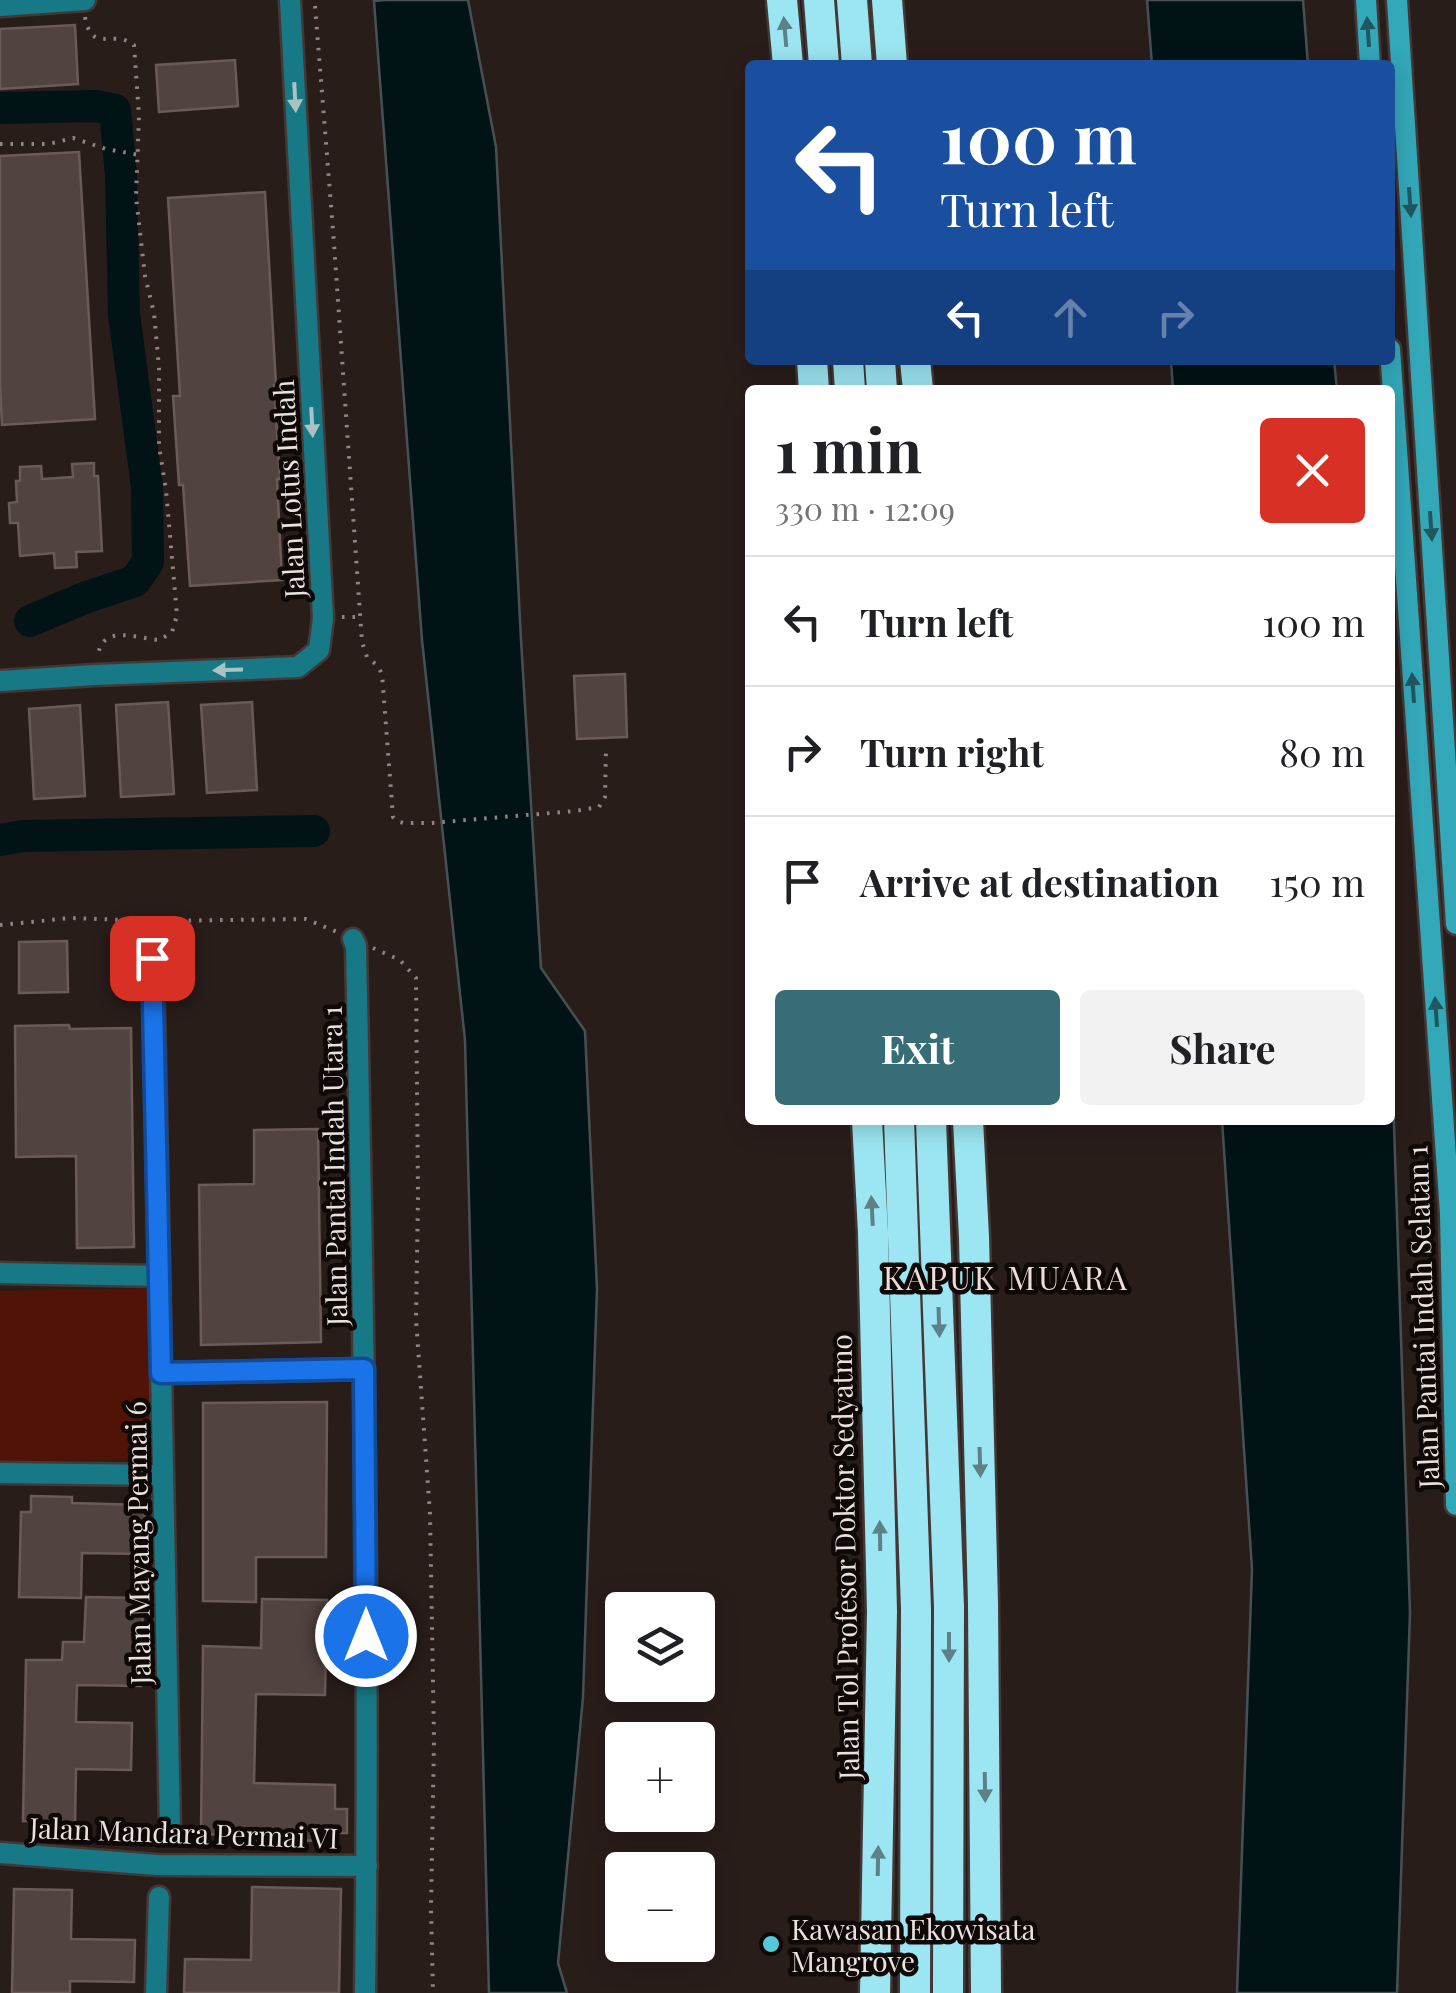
<!DOCTYPE html>
<html lang="en">
<head>
<meta charset="utf-8">
<style>
  :root { --surface:#fff; --page:#f2f2f2; --text:#202124; --muted:#757577; --line:#e0e0e0; --accent:#376d77 }
  body { margin:0; font-family:"Playfair Display",serif; background:var(--page); color:var(--text); height:100vh; display:flex; flex-direction:column; font-size:38px; white-space:nowrap }
  * { box-sizing:border-box; margin:0 }
  p { font-size:32px; color:var(--muted) }
  .icon { flex:none; width:55px; height:55px; fill:none; stroke:currentColor; stroke-width:2; stroke-linecap:round; stroke-linejoin:round }
  .map { position:relative; flex:1; overflow:hidden }
  .details { position:absolute; left:745px; top:385px; width:650px; height:740px; display:flex; flex-direction:column; background:var(--surface); border-radius:10px; box-shadow:0 5px 25px #0003 }
  .details>* { flex:none }
  .top-card { position:absolute; left:745px; top:60px; width:650px; height:305px; border-radius:10px; box-shadow:0 5px 25px #0003; background:#1a4fa0; color:#fff; overflow:hidden }
  .tools { position:absolute; left:605px; top:1592px; display:grid; gap:20px }
  .tools a { display:grid; place-items:center; width:110px; height:110px; border-radius:10px; background:var(--surface); box-shadow:0 5px 25px #0003; font-size:50px }
  .pin { position:absolute; display:grid; place-items:center; width:85px; height:85px; color:#fff; margin:-42px; border-radius:20px; box-shadow:0 5px 15px #0006 }
  .me { position:absolute; width:110px; margin:-55px; rotate:0deg; stroke-linejoin:round; filter:drop-shadow(0 0 8px #0008) }
  .turn { display:flex; align-items:center; gap:35px; height:210px; padding:0 30px; font-size:45px }
  .turn .icon { width:130px; height:130px; stroke-width:2.5 }
  .turn b { display:block; font-size:70px; line-height:85px }
  .lanes { display:flex; align-items:center; height:95px; padding:0 30px; background:#0003; justify-content:center; gap:50px; direction:ltr }
  .lanes .off { opacity:.35 }
  .round { display:grid; place-items:center; flex:none; width:105px; height:105px; border-radius:10px; background:var(--page) }
  .overview { display:flex; align-items:center; justify-content:space-between; height:170px; padding:0 30px }
  h1 { font-size:60px; font-weight:700; line-height:75px }
  .primary-button { display:flex; gap:20px; margin-top:auto; padding:20px 30px }
  .primary-button a { flex:1; height:115px; border-radius:10px; background:var(--accent); color:#fff; font-size:40px; font-weight:700; line-height:115px; text-align:center }
  .primary-button a+a { background:var(--page); color:var(--text) }
  ul { padding:0; list-style:none }
  li { display:flex; align-items:center; gap:30px; height:130px; padding:0 30px; border-top:2px solid var(--line) }
  li div { flex:1 }
  li b { display:block; font-size:38px }
  li em { font-style:normal }
  .map>svg:first-child { display:block }
</style>
</head>
<body>
<div class="map">
<svg width="1456" height="1993" viewBox="0 0 1456 1993">
  <rect width="100%" height="100%" fill="#291d1a"/>
  <path fill="#501306" d="M157 1288 160 1459 0 1462V1291Z"/>
  <g fill="#021316" stroke="#485152" stroke-width="2.5">
    <path d="M386 0H468L496 147 521 640 541 968 585 1031 597 1289 583 1697 558 1963 567 1993H489L465 1040 422 640 374 1Z"/>
    <path d="M1147 0H1303L1308 65H1152Z"/>
    <path d="M1171 360H1334L1337 390H1173Z"/>
    <path d="M1390 1004 1410 1613 1397 1993H1237L1252 1569 1222 1120H1390Z"/>
  </g>
  <g fill="none" stroke-linecap="round" stroke-linejoin="round">
    <g stroke="#021316" stroke-width="32">
      <path d="M0 108 96 106 115 110 121 175 124 314 147 487 148 562 135 581 84 598 30 621"/>
      <path d="M0 840 23 836 314 831"/>
    </g>
  </g>
  <g fill="#51433f" stroke="#6a5b57" stroke-width="2.5">
    <path d="M75 25 78 84 0 89V29Z"/>
    <path d="M235 60 238 106 159 112 156 65Z"/>
    <path d="M79 152 95 419 2 425 0 383V156Z"/>
    <path d="M265 192 276 385H274L280 479H277L282 580 190 586 183 485H179L173 396H180L168 198Z"/>
    <path d="M94 463V476H98L102 551 76 552 77 567 55 568 54 553 20 556 18 523H10L9 503 17 502 16 481H20V467L41 466 42 479 73 477 72 464Z"/>
    <path d="M625 674 627 737 577 739 574 676Z"/>
    <path d="M168 702 174 794 121 797 116 705Z"/>
    <path d="M252 702 257 790 207 793 201 705Z"/>
    <path d="M80 705 85 796 34 799 29 709Z"/>
    <path d="M67 941 68 992 19 993V942Z"/>
    <path d="M69 1025 70 1029 131 1028 134 1247 77 1248 76 1156 16 1157 15 1026Z"/>
    <path d="M318 1129 321 1342 201 1345 199 1185 254 1184V1130Z"/>
    <path d="M327 1402 326 1557H256V1602L203 1601V1403Z"/>
    <path d="M31 1496 72 1497V1503L145 1505 144 1554 82 1553 81 1598 19 1597 21 1512H31Z"/>
    <path d="M86 1597 143 1598 141 1686 77 1685 76 1722 132 1723 131 1770 76 1769 75 1822 23 1821 26 1660H62L63 1642H84Z"/>
    <path d="M262 1599 327 1600 325 1695 256 1694 254 1783 335 1785V1809H347V1833H335L334 1841 257 1840V1836L201 1834 203 1646 261 1648Z"/>
    <path d="M252 1887 341 1889 339 1993H184L185 1959 251 1960Z"/>
    <path d="M14 1889 72 1890 71 1939 135 1940 134 1982 70 1981V1993H12Z"/>
  </g>
  <g fill="none" stroke-linecap="round" stroke-linejoin="round">
    <g stroke="#443836" stroke-width="25">
      <g id="street">
        <path d="M0 6 85 0"/>
        <path d="M0 681 95 675 298 667 319 650 323 618 290 0"/>
        <path d="M353 939 356 946C363 1295 370 1644 365 1993"/>
        <path d="M153 958 170 1828"/>
        <path d="M0 1273 159 1276"/>
        <path d="M161 1373 364 1369"/>
        <path d="M0 1473 163 1475"/>
        <path d="M0 1853 157 1865 367 1866"/>
        <path d="M156 1993 159 1897"/>
      </g>
    </g>
    <g stroke="#443836" stroke-width="25">
      <g id="secondary">
        <path d="M1366 0 1370 65"/>
        <path d="M1397 0 1456 924"/>
        <path d="M1390 349 1450 1214 1456 1505"/>
      </g>
    </g>
    <g stroke="#443836" stroke-width="35">
      <g id="highway">
        <path d="M782 0 788 65"/>
        <path d="M819 0 824 65"/>
        <path d="M852 0 857 65"/>
        <path d="M887 0 892 65"/>
        <path d="M812 360 814 390"/>
        <path d="M848 360 850 390"/>
        <path d="M880 360 882 390"/>
        <path d="M915 360 918 390"/>
        <path d="M867 1120 873 1232 882 1611 875 1993"/>
        <path d="M899 1120 916 1609 915 1993"/>
        <path d="M931 1120 949 1607 948 1993"/>
        <path d="M968 1120 974 1237 983 1604 986 1993"/>
      </g>
    </g>
    <g stroke="#908583" stroke-width="4" stroke-dasharray="2.5 8" stroke-linecap="butt">
      <path d="M315 6 333 230 362 642 367 657 378 666 382 674 393 817 397 821 403 823H431L575 811 599 807 605 797 606 748"/>
      <path d="M85 17C92 55 112 28 134 45L139 116 136 197 145 276 154 313 159 368V446L166 490 177 615 172 632 160 640C138 639 103 623 98 655"/>
      <path d="M0 144H49L73 138 106 149 139 155"/>
      <path d="M342 617H361"/>
      <path d="M0 925 71 918 152 921 306 919 337 932"/>
      <path d="M373 948 400 960 416 978 418 1195 416 1319 430 1514 434 1739 431 1908 433 1993"/>
    </g>
    <use href="#street" stroke="#177986" stroke-width="20"/>
    <use href="#secondary" stroke="#33a8b9" stroke-width="20"/>
    <use href="#highway" stroke="#9be6f2" stroke-width="30"/>
  </g>
  <defs><path id="oneway-solid" d="M-6-.8H1V-3.2L6.5 0L1 3.2V.8H-6Z" transform="scale(2.5)"/></defs>
  <g fill="#5c8288">
    <use href="#oneway-solid" transform="translate(785 32) rotate(-95)"/>
    <use href="#oneway-solid" transform="translate(872 1211) rotate(-93)"/>
    <use href="#oneway-solid" transform="translate(939 1322) rotate(88)"/>
    <use href="#oneway-solid" transform="translate(980 1462) rotate(88)"/>
    <use href="#oneway-solid" transform="translate(880 1536) rotate(-91)"/>
    <use href="#oneway-solid" transform="translate(949 1647) rotate(90)"/>
    <use href="#oneway-solid" transform="translate(985 1787) rotate(89)"/>
    <use href="#oneway-solid" transform="translate(878 1861) rotate(-89)"/>
  </g>
  <g fill="#205860">
    <use href="#oneway-solid" transform="translate(1368 32) rotate(-94)"/>
    <use href="#oneway-solid" transform="translate(1410 202) rotate(86)"/>
    <use href="#oneway-solid" transform="translate(1431 526) rotate(86)"/>
    <use href="#oneway-solid" transform="translate(1413 688) rotate(-94)"/>
    <use href="#oneway-solid" transform="translate(1436 1012) rotate(-94)"/>
  </g>
  <g fill="#abc2c4">
    <use href="#oneway-solid" transform="translate(295 97) rotate(87)"/>
    <use href="#oneway-solid" transform="translate(312 422) rotate(87)"/>
    <use href="#oneway-solid" transform="translate(228 670) rotate(178)"/>
  </g>
  <g fill="none" stroke-linecap="round" stroke-linejoin="round">
    <g stroke="#114b97" stroke-width="25">
      <path id="route" d="M152 958 161 1373 364 1369 366 1636"/>
    </g>
    <use href="#route" stroke="#1a73e8" stroke-width="18"/>
  </g>
  <circle fill="#53cadc" stroke="#0e0807" stroke-width="4" cx="771" cy="1944" r="10"/>
  <g text-anchor="middle" dominant-baseline="central" stroke-width="9" stroke-linejoin="round" paint-order="stroke">
    <g font-size="28" fill="#eae1df" stroke="#0e0807">
      <text transform="translate(288 489) rotate(-93)">Jalan Lotus Indah</text>
      <text transform="translate(333 1166) rotate(-91)">Jalan Pantai Indah Utara 1</text>
      <text transform="translate(1422 1317) rotate(-92)">Jalan Pantai Indah Selatan 1</text>
      <text transform="translate(137 1543) rotate(-91)">Jalan Mayang Permai 6</text>
      <text transform="translate(844 1557) rotate(-91)">Jalan Tol Profesor Doktor Sedyatmo</text>
      <text transform="translate(184 1832) rotate(2)">Jalan Mandara Permai VI</text>
    </g>
    <g font-size="28" fill="#eae1df" stroke="#0e0807" text-anchor="start">
      <text x="791" y="1928">Kawasan Ekowisata<tspan x="791" dy="32">Mangrove</tspan></text>
    </g>
    <g font-size="32" letter-spacing="2.5" fill="#eedcd8" stroke="#0e0807">
      <text x="1006" y="1276">KAPUK MUARA</text>
    </g>
  </g>
</svg>
<div class="tools">
<a><svg class="icon" aria-label="layers" viewBox="0 0 24 24"><path d="M12 4l9 5-9 5-9-5zM3 14l9 5 9-5"/></svg></a>
<a>+</a>
<a>−</a>
</div>
<div class="pin" style="left:152px;top:958px;background:#d93025"><svg class="icon" aria-label="arrive" viewBox="0 0 24 24"><path d="M6 21V4h12l-3 4 3 4H6"/></svg></div>
<svg class="me" style="left:366px;top:1636px" viewBox="-20 -20 40 40"><circle r="17" fill="#1a73e8" stroke="#fff" stroke-width="3"/><path d="M0-11L8 9 0 5-8 9z" fill="#fff"/></svg>
<div class="top-card">
<div class="turn"><svg class="icon" aria-label="left" viewBox="0 0 24 24"><path d="M17 20v-9H6M10 6l-5 5 5 5"/></svg><div><b>100 m</b>Turn left</div></div>
<div class="lanes"><svg class="icon" aria-label="left" viewBox="0 0 24 24"><path d="M17 20v-9H6M10 6l-5 5 5 5"/></svg><svg class="icon off" aria-label="ahead" viewBox="0 0 24 24"><path d="M12 20V5M6 11l6-6 6 6"/></svg><svg class="icon off" aria-label="right" viewBox="0 0 24 24"><path d="M7 20v-9h11M14 6l5 5-5 5"/></svg></div>
</div>
<section class="details">
<div class="overview"><div><h1>1 min</h1><p>330 m · 12:09</p></div><a class="round" style="background:#d93025;color:#fff"><svg class="icon" aria-label="close" viewBox="0 0 24 24"><path d="M6 6l12 12M18 6L6 18"/></svg></a></div>
<ul>
<li><svg class="icon" aria-label="left" viewBox="0 0 24 24"><path d="M17 20v-9H6M10 6l-5 5 5 5"/></svg><div><b>Turn left</b></div><em>100 m</em></li>
<li><svg class="icon" aria-label="right" viewBox="0 0 24 24"><path d="M7 20v-9h11M14 6l5 5-5 5"/></svg><div><b>Turn right</b></div><em>80 m</em></li>
<li><svg class="icon" aria-label="arrive" viewBox="0 0 24 24"><path d="M6 21V4h12l-3 4 3 4H6"/></svg><div><b>Arrive at destination</b></div><em>150 m</em></li>
</ul>
<div class="primary-button"><a>Exit</a><a>Share</a></div>
</section>
</div>
</body>
</html>
